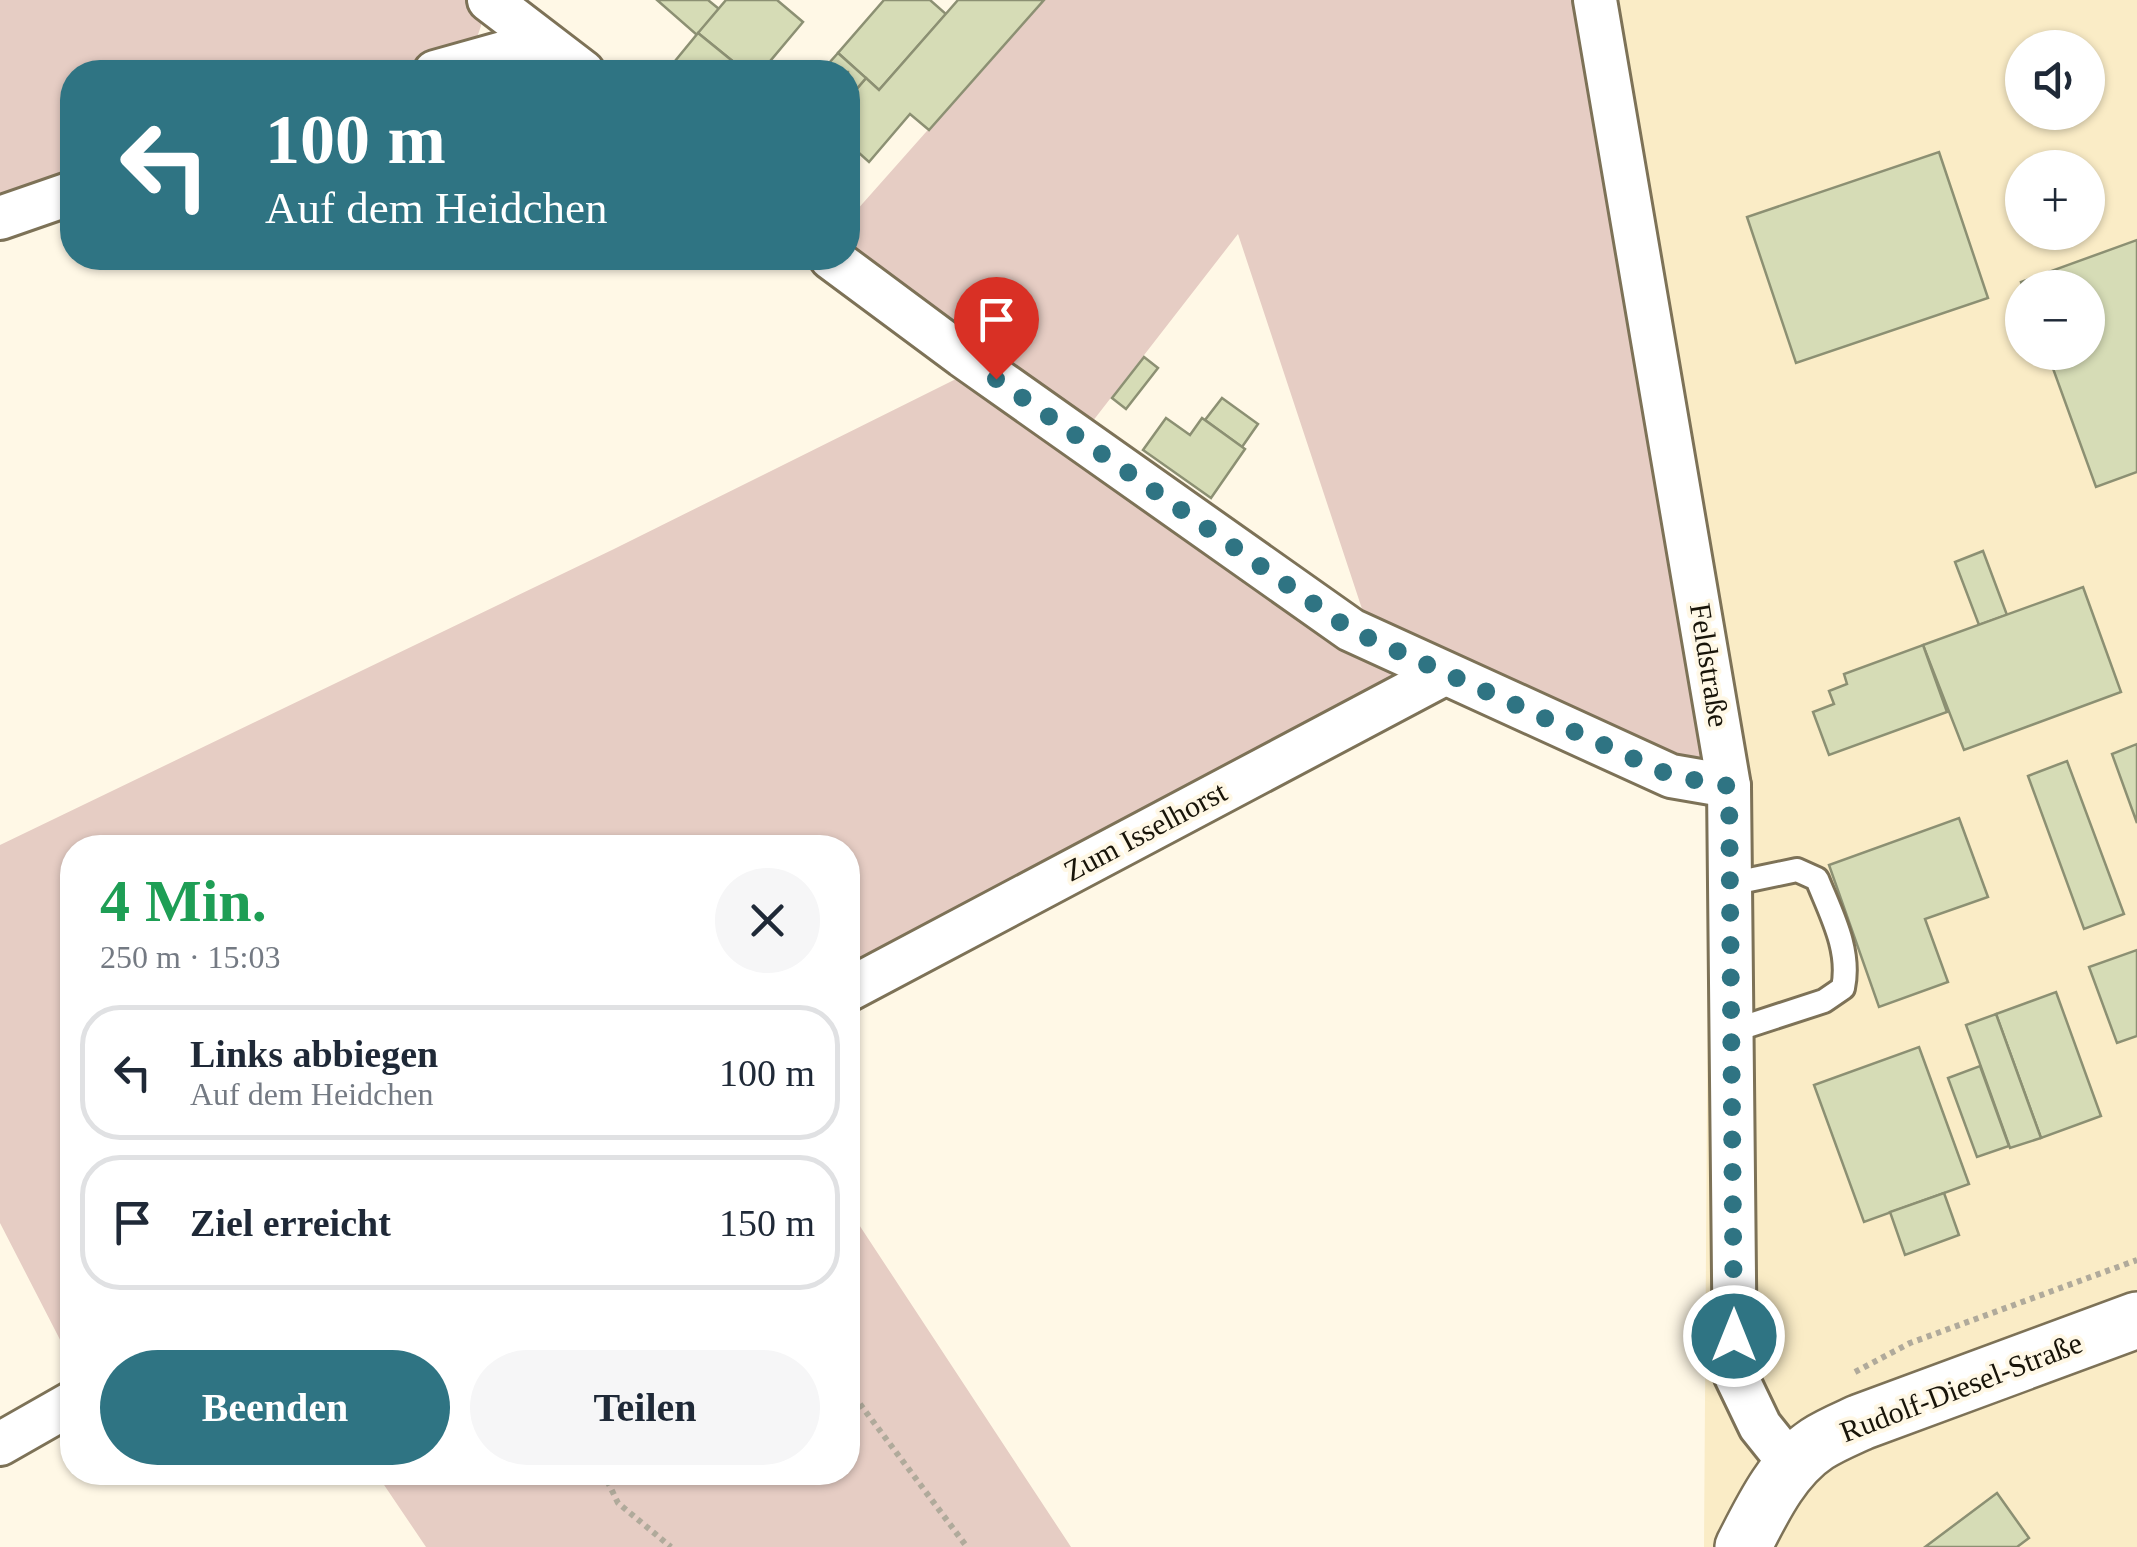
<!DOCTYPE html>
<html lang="de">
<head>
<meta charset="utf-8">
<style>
  :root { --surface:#fff; --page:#f6f6f7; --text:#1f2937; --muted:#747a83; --line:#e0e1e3; --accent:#2f7483 }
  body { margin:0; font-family:Georgia,serif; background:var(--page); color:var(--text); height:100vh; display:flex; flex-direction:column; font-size:38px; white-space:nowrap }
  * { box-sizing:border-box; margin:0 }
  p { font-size:32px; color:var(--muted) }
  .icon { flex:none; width:55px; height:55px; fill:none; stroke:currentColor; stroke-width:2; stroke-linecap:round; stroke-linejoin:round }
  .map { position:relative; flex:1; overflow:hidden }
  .drawer { position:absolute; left:60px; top:835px; width:800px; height:650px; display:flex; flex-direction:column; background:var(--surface); border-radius:40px; box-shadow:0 2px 8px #0004 }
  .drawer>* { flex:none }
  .top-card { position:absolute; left:60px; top:60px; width:800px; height:210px; border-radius:40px; box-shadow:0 2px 8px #0004; background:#2f7483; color:#fff; overflow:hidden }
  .buttons { position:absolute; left:2005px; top:30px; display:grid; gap:20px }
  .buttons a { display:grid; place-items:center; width:100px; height:100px; border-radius:50%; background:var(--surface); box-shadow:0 2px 8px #0004; font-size:50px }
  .pin { position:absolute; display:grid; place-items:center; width:85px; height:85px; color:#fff; margin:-102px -42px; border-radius:50% 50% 50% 0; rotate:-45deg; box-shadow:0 0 10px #0007 }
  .pin .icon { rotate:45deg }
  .me { position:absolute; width:110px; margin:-55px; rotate:0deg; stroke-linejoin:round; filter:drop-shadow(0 0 8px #0008) }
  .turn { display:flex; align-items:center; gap:35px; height:210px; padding:0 40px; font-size:45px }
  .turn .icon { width:130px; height:130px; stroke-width:2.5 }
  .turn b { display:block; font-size:70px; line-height:85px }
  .round { display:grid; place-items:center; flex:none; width:105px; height:105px; border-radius:52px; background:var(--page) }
  .summary { display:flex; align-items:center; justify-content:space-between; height:170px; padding:0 40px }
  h1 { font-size:60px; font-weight:600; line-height:75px; color:#1e9e55 }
  .button { display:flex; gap:20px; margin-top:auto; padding:20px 40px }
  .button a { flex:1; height:115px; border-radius:60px; background:var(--accent); color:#fff; font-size:40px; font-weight:600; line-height:115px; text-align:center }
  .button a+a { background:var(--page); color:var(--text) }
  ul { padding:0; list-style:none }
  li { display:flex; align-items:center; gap:30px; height:135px; margin:0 20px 15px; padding:0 20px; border:5px solid var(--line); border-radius:40px }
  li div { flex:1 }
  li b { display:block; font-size:38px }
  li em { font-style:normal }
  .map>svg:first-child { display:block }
</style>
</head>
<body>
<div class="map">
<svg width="2137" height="1547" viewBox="0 0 2137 1547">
  <rect width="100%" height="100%" fill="#fff8e6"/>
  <path fill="#faecc6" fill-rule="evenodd" d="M1613 0H2137V1547H1704L1709 811 1752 800ZM2022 48H2088V112H2022ZM2022 168H2088V232H2022ZM2022 288H2088V352H2022Z"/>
  <g fill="#e6cdc4">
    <path d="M0 0H468L480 10 481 26 474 46 398 72H72V185L0 210Z"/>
    <path d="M1043 0H1578L1708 761 1673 763 1367 624 1238 234 1089 426 848 251V220Z"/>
    <path d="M966 374 1390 664 1391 684 848 1010V848H72V1363L0 1223V845L614 549Z"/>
    <path d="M848 1208 1071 1547H426L376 1473 848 1472Z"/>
  </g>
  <g fill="#d6dcb6" stroke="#8c9073" stroke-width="2.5">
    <path d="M657 0H708L719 9 697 35Z"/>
    <path d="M726 0H777L803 22 761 72H746L698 33Z"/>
    <path d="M884 0H930L946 14 879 90 838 53Z"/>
    <path d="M958 0H1044L929 130 910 114 869 162 848 143V99L866 78 879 90Z"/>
    <path d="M698 33 746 72H666Z"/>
    <path d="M838 53 866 78 848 99V72H821Z"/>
    <path d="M1939 152 1988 298 1796 363 1747 217Z"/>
    <path d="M2137 240V472L2096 487 2047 352H2088V288H2023L2021 282Z"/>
    <path d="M1144 357 1158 368 1126 409 1112 398Z"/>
    <path d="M1222 398 1258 424 1242 447 1205 420Z"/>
    <path d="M1166 418 1190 435 1202 418 1245 449 1211 498 1143 450Z"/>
    <path d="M1983 551 2007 615 1979 625 1955 562Z"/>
    <path d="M2083 587 2121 692 1964 750 1923 645Z"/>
    <path d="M1923 645 1947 712 1829 755 1813 712 1834 704 1829 691 1847 684 1844 674Z"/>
    <path d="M2137 744V823L2112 754Z"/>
    <path d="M2067 761 2124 914 2084 929 2028 776Z"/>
    <path d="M1959 818 1988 897 1925 919 1948 982 1879 1007 1829 865Z"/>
    <path d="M2137 950V1036L2117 1043 2089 967Z"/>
    <path d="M2056 992 2101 1116 2041 1138 1996 1014Z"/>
    <path d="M1996 1014 2041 1138 2010 1148 1966 1025Z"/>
    <path d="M1919 1047 1969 1184 1864 1222 1814 1085Z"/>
    <path d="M1980 1066 2009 1146 1977 1157 1948 1078Z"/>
    <path d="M1944 1193 1959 1235 1905 1255 1890 1212Z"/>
    <path d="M1997 1493 2029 1538 2017 1547H1925Z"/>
  </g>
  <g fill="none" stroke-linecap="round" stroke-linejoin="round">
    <g stroke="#7d7257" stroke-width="28">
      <path id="service" d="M1730 884 1797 870 1817 879C1831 914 1851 950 1843 988L1824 1001 1732 1031"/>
    </g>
    <g stroke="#7d7257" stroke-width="48">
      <g id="minor">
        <path d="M489 0 583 72"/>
        <path d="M1595 0 1729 786 1735 1374 1760 1426 1792 1466"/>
        <path d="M435 72 542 42"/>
        <path d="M0 218 72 193"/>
        <path d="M831 258 963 356 1351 630 1671 776 1729 786"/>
        <path d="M848 990 1444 674"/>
        <path d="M0 1444 72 1403"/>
      </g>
    </g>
    <g stroke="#7d7257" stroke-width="60">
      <path id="tertiary" d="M1743 1547C1762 1510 1782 1467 1817 1444 1831 1435 1846 1429 1861 1422L2137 1320"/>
    </g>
    <g stroke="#b0aa9b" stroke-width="6" stroke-dasharray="5 5" stroke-linecap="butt">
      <path d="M1855 1372 1910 1343 2137 1260"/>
      <path d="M848 1388 967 1547"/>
      <path d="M603 1472 618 1503 671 1547"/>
    </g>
    <use href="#service" stroke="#fff" stroke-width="22"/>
    <use href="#minor" stroke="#fff" stroke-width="42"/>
    <use href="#tertiary" stroke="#fff" stroke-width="55"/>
  </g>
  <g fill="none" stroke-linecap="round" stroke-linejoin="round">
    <path stroke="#2f7483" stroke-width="18" stroke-dasharray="0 32.4" d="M996 379 1351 630 1672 776 1729 786 1734 1336"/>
  </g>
  <g text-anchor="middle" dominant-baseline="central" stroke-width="8" stroke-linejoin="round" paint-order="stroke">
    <g font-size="30" fill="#181409" stroke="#fff8e6">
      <text transform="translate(1710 665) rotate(81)">Feldstraße</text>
      <text transform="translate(1145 831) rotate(-28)">Zum Isselhorst</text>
      <text transform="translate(1961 1387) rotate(-21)">Rudolf-Diesel-Straße</text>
    </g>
  </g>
</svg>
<div class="buttons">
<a><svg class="icon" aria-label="sound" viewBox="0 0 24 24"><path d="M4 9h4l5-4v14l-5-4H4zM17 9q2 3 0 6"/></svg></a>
<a>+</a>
<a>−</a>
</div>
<div class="pin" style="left:996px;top:379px;background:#d93025"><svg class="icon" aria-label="arrive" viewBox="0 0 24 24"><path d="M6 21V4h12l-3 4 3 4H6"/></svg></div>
<svg class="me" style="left:1734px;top:1336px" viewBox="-20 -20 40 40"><circle r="17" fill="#2f7483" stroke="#fff" stroke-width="3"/><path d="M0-11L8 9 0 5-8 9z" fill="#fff"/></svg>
<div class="top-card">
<div class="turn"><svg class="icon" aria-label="left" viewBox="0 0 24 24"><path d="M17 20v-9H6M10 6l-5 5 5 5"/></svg><div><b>100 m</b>Auf dem Heidchen</div></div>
</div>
<section class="drawer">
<div class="summary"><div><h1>4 Min.</h1><p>250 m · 15:03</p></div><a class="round"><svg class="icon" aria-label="close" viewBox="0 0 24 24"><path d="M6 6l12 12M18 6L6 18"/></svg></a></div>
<ul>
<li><svg class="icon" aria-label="left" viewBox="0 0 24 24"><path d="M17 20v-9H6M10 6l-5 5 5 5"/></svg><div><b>Links abbiegen</b><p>Auf dem Heidchen</p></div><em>100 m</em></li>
<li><svg class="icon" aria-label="arrive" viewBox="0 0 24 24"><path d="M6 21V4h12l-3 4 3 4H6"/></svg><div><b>Ziel erreicht</b></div><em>150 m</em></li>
</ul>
<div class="button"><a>Beenden</a><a>Teilen</a></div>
</section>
</div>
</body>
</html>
